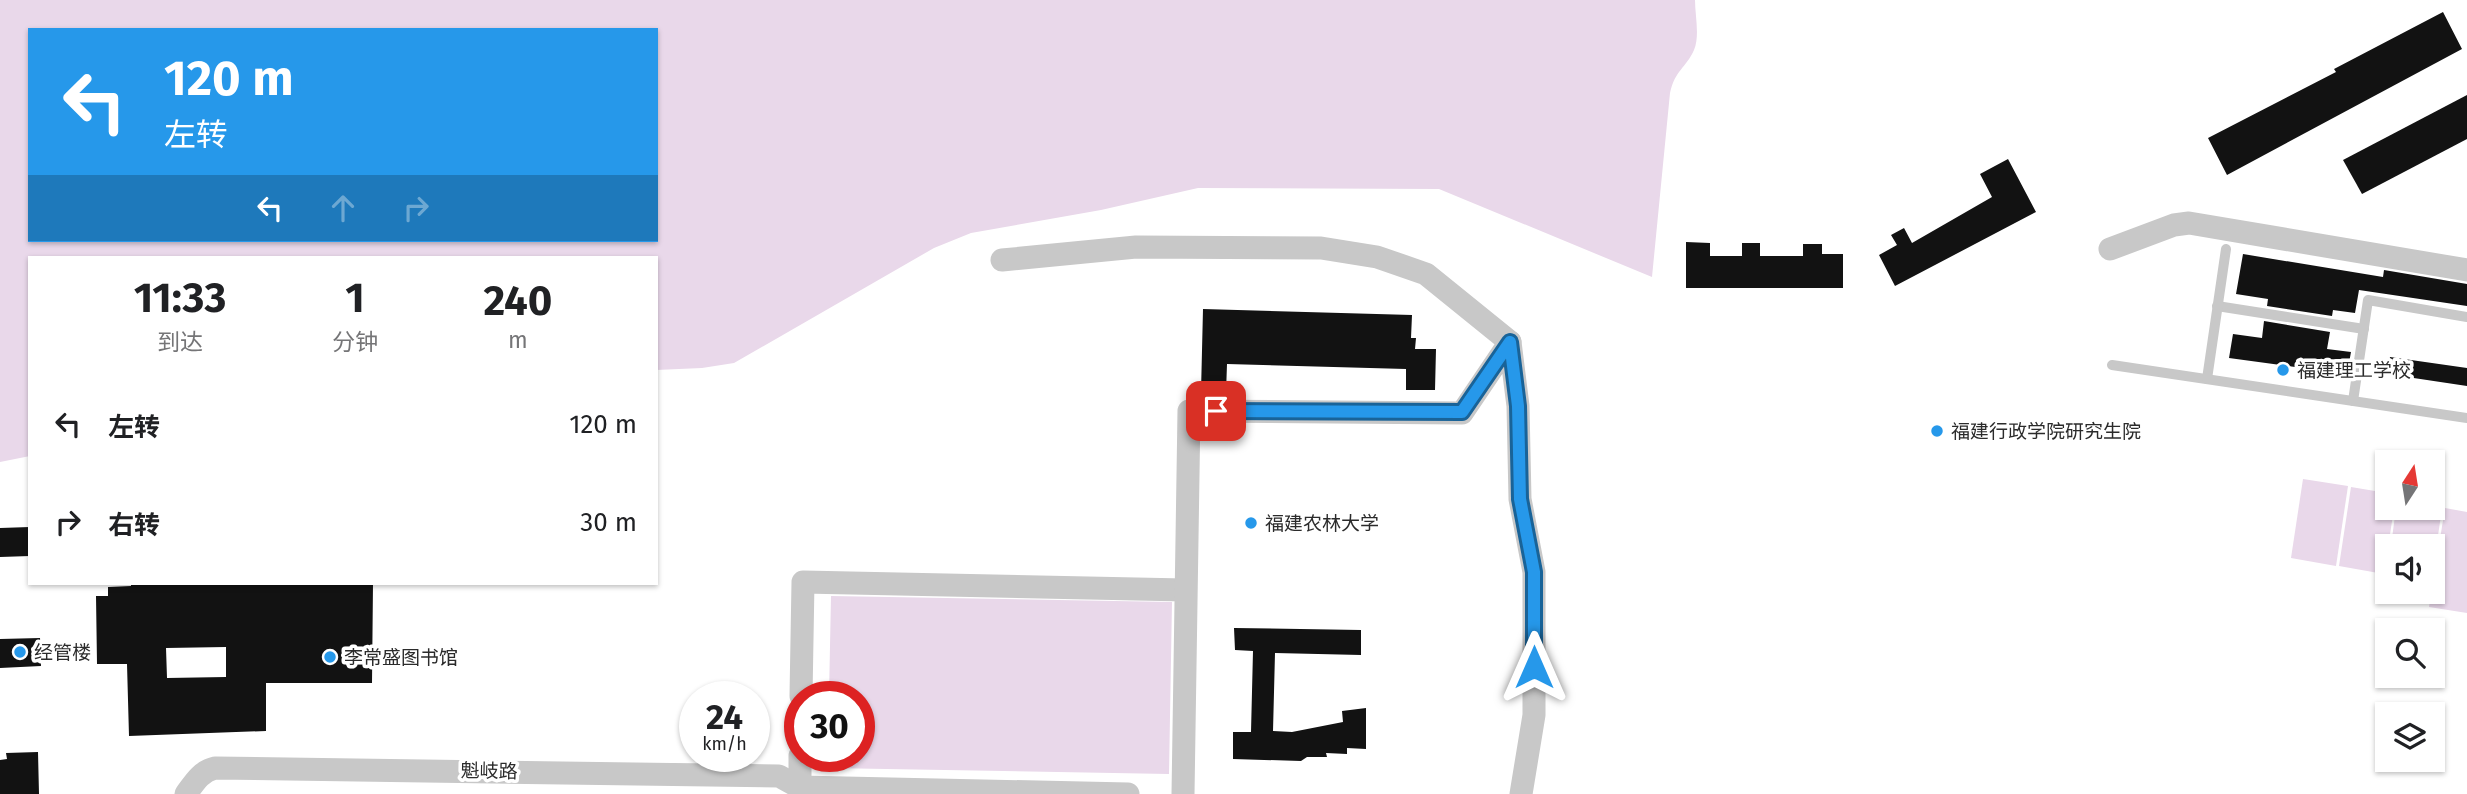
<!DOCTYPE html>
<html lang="zh">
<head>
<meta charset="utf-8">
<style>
  :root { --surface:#fff; --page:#f2f2f2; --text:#202124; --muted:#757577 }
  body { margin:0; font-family:"Fira Sans","Noto Sans SC",sans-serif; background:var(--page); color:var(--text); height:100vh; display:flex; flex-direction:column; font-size:26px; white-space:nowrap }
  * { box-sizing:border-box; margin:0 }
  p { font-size:23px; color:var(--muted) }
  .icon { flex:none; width:38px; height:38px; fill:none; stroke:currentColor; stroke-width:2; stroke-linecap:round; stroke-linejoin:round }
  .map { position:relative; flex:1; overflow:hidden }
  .sheet { position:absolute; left:28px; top:256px; width:630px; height:329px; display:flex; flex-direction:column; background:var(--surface); border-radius:0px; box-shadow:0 2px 5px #0004 }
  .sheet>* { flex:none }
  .guide { position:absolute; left:28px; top:28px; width:630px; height:214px; border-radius:0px; box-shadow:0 2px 5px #0004; background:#2698ea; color:#fff; overflow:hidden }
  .needle { width:46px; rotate:12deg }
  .buttons { position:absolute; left:2375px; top:450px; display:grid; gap:14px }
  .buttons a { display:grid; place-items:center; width:70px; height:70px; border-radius:0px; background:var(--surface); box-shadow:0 2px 5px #0004; font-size:35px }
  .speed { position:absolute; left:679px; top:681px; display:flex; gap:14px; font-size:35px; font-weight:700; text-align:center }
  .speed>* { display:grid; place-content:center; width:91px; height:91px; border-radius:50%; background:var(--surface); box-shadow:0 2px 5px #0004; line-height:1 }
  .speed small { font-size:18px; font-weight:400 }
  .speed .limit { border:10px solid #d22; background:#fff; color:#111 }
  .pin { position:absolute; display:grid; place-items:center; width:60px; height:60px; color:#fff; margin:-30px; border-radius:14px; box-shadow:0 4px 10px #0006 }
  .me { position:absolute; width:77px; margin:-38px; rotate:0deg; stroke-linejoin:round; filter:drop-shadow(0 0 5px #0008) }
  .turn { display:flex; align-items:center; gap:24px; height:147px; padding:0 21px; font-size:32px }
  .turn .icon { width:91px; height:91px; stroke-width:2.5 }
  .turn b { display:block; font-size:49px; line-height:60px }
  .lanes { display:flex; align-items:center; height:66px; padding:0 21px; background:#0003; justify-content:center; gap:35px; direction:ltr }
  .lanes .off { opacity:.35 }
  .eta { display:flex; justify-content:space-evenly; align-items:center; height:119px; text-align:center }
  .eta b { font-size:42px; font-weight:700; line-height:49px }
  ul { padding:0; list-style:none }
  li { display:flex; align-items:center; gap:21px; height:98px; padding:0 21px }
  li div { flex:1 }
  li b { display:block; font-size:26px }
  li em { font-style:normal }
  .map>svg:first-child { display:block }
</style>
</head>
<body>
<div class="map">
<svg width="2467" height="794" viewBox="0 0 2467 794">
  <rect width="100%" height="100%" fill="#fff"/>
  <g fill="#e9d8ea" fill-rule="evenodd">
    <path d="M0 0H1695C1695 15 1700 36 1694 50 1686 68 1675 70 1670 93L1652 277 1439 189 1198 188 1101 210 971 233 934 248 734 363 702 368 656 370V257H30V456L0 462ZM30 30H656V240H30Z"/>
    <path d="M2303 479 2348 486 2336 566 2291 558Z"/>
    <path d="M2351 487 2387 493V508H2394L2384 574 2339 566Z"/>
    <path d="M2433 501 2443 502 2433 569 2432 546H2391L2396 508H2432Z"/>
    <path d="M2445 508 2467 512V613L2429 607Z"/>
    <path d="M831 596 1172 602 1169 774 828 768V756H859V696H829Z"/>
  </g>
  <g fill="#121212" fill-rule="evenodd">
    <path d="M2443 12 2462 49 2227 175 2208 138 2336 72 2334 69Z"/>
    <path d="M2467 95V139L2362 194 2343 160Z"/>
    <path d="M2008 159 2036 212 1895 286 1879 255 1897 245 1891 235 1904 228 1912 243 1992 197 1980 174Z"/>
    <path d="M1686 242 1710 243V256H1742V243H1760V256H1803V244H1822V254H1843V288H1686Z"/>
    <path d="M2243 254 2383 277 2384 270 2467 284V306L2359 290 2355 313 2333 310 2332 316 2267 306 2268 299 2236 294Z"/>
    <path d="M1203 309 1412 315 1411 338H1416L1415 349H1436L1435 390H1406V369L1227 364 1226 393 1201 392Z"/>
    <path d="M2264 321 2330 332 2327 349 2351 352 2347 374 2229 358 2233 334 2262 338Z"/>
    <path d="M2390 357 2467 368V386L2387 374Z"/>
    <path d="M30 527V556L0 557V528Z"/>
    <path d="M131 583H373L372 683H266V731L129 736 127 664H97L96 596H108V587L131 586ZM226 647V677L167 678 166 648Z"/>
    <path d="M1234 628 1361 630V655L1275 653 1273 731 1292 732 1343 722 1342 711 1366 708V749L1347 748V754L1326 753 1327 757H1307L1301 761 1233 759V732H1251L1253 651 1235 650Z"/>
    <path d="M40 638 41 666 0 668V639Z"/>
    <path d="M38 752 39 794H0V760L7 759 6 753Z"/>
  </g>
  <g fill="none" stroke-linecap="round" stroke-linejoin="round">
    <g stroke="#c8c8c8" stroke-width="10">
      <path d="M2217 306 2364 329"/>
      <path d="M2112 365 2467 418"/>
      <path d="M2207 379 2226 249"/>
      <path d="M2353 401 2368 300 2467 317"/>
    </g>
    <g stroke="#c8c8c8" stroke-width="23">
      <path d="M2110 249 2174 225 2189 223 2467 270"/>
      <path d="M1002 260 1136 247 1321 248 1377 257 1426 274 1510 342"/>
      <path d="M801 696 803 582 1185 590"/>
      <path d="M799 787 1128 794"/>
      <path d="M186 794C194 783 201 771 215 768L779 776 799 787"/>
      <path d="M800 794V756"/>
      <path d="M1183 794 1189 411 1462 413 1510 342 1518 406 1520 499 1534 572V715L1521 794"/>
    </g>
  </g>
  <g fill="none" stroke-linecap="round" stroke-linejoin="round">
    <g stroke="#196398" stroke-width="18">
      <path id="route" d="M1216 411 1462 412 1510 342 1518 406 1520 499 1534 572V667"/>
    </g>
    <use href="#route" stroke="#2698ea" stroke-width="12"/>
  </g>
  <g fill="#2698ea" stroke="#fff" stroke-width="2.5">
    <circle cx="2283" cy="370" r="7"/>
    <circle cx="1937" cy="431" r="7"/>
    <circle cx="1251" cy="523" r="7"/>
    <circle cx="20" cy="652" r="7"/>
    <circle cx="330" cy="657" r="7"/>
  </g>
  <g text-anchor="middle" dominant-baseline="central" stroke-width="7" stroke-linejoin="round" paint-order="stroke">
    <g font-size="19" fill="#2b2b2b" stroke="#fff" text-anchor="start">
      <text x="2297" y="370">福建理工学校</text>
      <text x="1951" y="431">福建行政学院研究生院</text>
      <text x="1265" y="523">福建农林大学</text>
      <text x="34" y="652">经管楼</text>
      <text x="344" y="657">李常盛图书馆</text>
    </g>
    <g font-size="19" fill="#2b2b2b" stroke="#fff">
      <text transform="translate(489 771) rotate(1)">魁岐路</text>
    </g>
  </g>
</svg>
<div class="buttons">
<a><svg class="needle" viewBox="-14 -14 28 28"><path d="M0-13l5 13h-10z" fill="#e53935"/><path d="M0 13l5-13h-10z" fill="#757577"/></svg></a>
<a><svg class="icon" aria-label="sound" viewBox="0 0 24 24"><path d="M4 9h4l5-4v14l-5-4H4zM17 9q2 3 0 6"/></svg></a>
<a><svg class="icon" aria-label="search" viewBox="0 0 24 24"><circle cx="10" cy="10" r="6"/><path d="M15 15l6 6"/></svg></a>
<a><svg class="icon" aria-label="layers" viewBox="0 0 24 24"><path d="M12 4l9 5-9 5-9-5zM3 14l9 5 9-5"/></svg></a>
</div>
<div class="speed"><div>24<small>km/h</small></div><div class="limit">30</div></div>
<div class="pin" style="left:1216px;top:411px;background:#d93025"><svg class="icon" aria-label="arrive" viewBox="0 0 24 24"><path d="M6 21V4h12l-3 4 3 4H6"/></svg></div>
<svg class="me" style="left:1534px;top:667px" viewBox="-20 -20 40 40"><path d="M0-17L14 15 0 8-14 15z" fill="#2698ea" stroke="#fff" stroke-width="4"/></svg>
<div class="guide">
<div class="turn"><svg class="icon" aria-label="left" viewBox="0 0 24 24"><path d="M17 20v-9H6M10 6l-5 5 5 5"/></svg><div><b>120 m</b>左转</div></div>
<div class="lanes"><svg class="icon" aria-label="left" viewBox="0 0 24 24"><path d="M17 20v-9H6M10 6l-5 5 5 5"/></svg><svg class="icon off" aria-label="ahead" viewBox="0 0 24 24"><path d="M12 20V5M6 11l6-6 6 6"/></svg><svg class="icon off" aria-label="right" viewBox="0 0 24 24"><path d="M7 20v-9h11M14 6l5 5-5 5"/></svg></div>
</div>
<section class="sheet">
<div class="eta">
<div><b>11:33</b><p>到达</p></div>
<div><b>1</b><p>分钟</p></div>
<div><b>240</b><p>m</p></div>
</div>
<ul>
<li><svg class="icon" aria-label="left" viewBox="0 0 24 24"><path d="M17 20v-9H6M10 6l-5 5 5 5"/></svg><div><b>左转</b></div><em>120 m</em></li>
<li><svg class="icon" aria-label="right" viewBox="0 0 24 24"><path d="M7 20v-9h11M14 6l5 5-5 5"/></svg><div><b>右转</b></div><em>30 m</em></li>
</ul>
</section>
</div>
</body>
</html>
